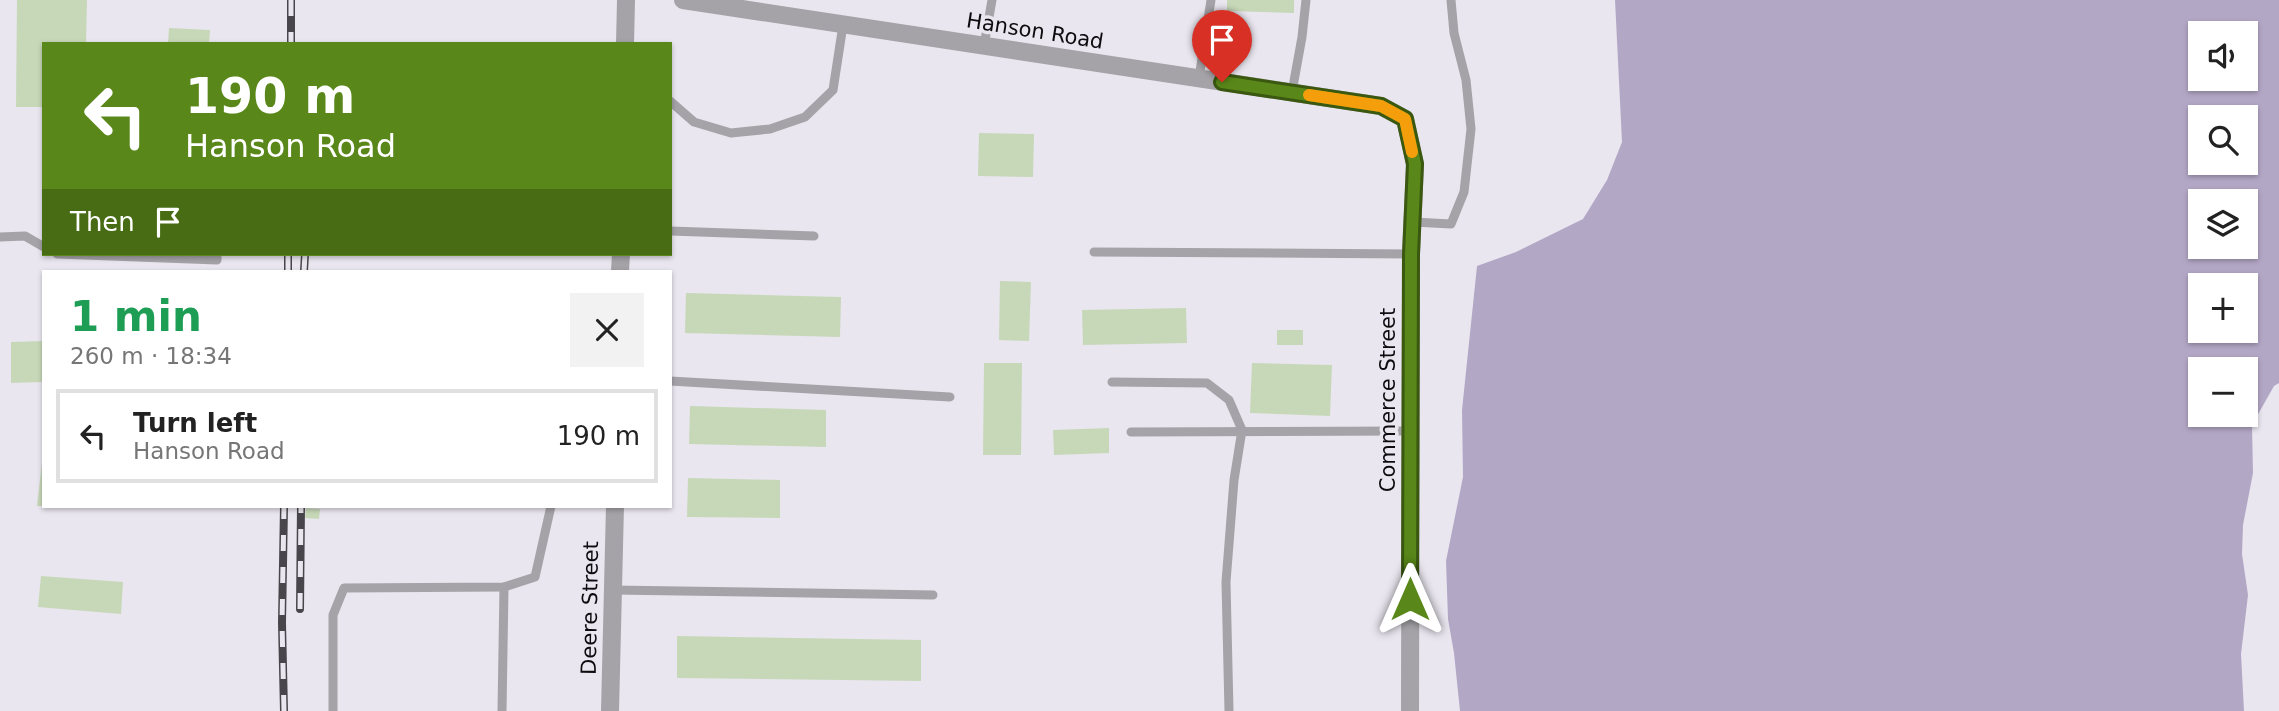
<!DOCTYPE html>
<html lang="en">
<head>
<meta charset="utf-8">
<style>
  :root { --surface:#fff; --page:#f2f2f2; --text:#222; --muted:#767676; --line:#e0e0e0 }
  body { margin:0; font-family:"DejaVu Sans",sans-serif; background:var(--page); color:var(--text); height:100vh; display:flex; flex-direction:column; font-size:26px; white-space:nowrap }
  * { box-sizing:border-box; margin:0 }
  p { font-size:23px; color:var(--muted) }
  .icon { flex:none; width:38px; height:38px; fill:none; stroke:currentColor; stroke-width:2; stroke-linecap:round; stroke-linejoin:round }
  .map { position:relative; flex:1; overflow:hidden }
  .details { position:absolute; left:42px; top:270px; width:630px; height:238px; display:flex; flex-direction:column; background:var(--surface); border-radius:0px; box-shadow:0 2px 5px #0004 }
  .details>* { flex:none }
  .guide { position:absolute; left:42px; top:42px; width:630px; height:214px; border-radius:0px; box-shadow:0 2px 5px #0004; background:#598719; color:#fff; overflow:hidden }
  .controls { position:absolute; left:2188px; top:21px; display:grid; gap:14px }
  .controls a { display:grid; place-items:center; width:70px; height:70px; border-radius:0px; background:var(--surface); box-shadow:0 2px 5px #0004; font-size:35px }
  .pin { position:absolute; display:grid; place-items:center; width:60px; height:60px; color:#fff; margin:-72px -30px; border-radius:50% 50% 50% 0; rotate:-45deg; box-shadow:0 0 7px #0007 }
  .pin .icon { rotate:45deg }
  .me { position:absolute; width:77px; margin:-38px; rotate:0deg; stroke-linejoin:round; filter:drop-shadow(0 0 5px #0008) }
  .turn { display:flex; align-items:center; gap:24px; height:147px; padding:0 28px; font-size:32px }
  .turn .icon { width:91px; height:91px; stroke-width:2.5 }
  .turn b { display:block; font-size:49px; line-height:60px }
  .then { display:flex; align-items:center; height:66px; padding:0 28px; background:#0003; gap:14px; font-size:26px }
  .round { display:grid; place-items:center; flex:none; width:74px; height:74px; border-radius:0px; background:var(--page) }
  .overview { display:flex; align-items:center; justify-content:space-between; height:119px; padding:0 28px }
  h1 { font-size:42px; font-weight:800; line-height:52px; color:#1e9e55 }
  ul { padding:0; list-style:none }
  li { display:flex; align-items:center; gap:21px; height:94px; margin:0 14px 10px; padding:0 14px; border:4px solid var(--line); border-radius:0px }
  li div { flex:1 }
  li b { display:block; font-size:26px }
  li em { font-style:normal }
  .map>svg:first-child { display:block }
</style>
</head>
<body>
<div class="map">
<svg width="2279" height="711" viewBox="0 0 2279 711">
  <rect width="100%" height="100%" fill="#e9e6ef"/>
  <path fill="#b3a7c6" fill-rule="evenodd" d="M1615 0H2279V383L2274 386 2252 425 2253 473 2243 525 2242 554 2248 595 2241 654 2244 711H1460L1454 653 1448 619 1446 561 1463 477 1462 410 1477 266 1516 252 1583 219 1607 180 1622 142ZM2200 33H2245V79H2200ZM2200 117H2245V163H2200ZM2200 201H2245V247H2200ZM2200 285H2245V331H2200ZM2200 369H2245V415H2200Z"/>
  <g fill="#c7d8b8">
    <path d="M17 0H87L86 44H44V107H16Z"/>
    <path d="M1227 0H1294V13L1227 11Z"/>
    <path d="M169 28 210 30 209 44H168Z"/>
    <path d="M979 133 1034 134 1033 177 978 176Z"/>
    <path d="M1000 281 1031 282 1029 341 999 340Z"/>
    <path d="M686 293 841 297 840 337 685 333Z"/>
    <path d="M1186 308 1187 343 1083 345 1082 310Z"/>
    <rect x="1277" y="330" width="26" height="15"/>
    <path d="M42 341 43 382 11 383V342Z"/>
    <path d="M984 363H1022L1021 455H983Z"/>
    <path d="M1252 363 1332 365 1330 416 1250 413Z"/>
    <path d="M690 406 826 410V447L689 444Z"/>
    <path d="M1109 428V453L1054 455 1053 430Z"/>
    <path d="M42 463H44V506H37Z"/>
    <path d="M688 478 780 480V518L687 517Z"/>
    <path d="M306 508 320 509 319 519 305 518Z"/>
    <path d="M41 576 123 582 121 614 38 607Z"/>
    <path d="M677 636 921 640V681L677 678Z"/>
  </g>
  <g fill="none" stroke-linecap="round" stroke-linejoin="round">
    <g stroke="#a5a3a7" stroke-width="9">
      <path d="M984 46 992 0"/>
      <path d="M1199 78 1211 0"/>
      <path d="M1292 92 1302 37 1306 0"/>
      <path d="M670 101 694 122 731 133 770 129 805 117 833 90 843 25"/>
      <path d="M1413 222 1451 224 1464 192 1471 129 1466 80 1454 33 1451 0"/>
      <path d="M670 231 814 236"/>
      <path d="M0 237 25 236 44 247"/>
      <path d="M1094 252 1411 254"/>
      <path d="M57 254 217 260V254"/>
      <path d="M670 381 950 397"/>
      <path d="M1112 382 1207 383 1229 400 1242 430 1234 480 1226 582 1229 711"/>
      <path d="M1131 432 1411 431"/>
      <path d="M613 590 933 595"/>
      <path d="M333 711V615L344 588 504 587 535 577 551 506"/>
      <path d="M502 711 504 587"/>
    </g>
    <g stroke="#a5a3a7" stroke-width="18">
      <path d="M683 0 1381 106 1405 119 1415 164 1411 254 1410 711"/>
      <path d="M625 44 626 0"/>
      <path d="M620 271 621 254"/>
      <path d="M610 711 615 506"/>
    </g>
    <g stroke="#48464b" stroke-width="8">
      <g id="rail">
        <path d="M291 0V44"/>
        <path d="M288 271V254"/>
        <path d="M304 271 305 254"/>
        <path d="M300 609 301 506"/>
        <path d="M284 711 282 623 284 506"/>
      </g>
    </g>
    <use href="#rail" stroke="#e9e6ef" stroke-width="5" stroke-dasharray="16" stroke-linecap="butt"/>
  </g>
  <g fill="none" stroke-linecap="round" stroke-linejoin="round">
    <g stroke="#3a5810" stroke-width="18">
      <path id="route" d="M1222 82 1381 106 1405 119 1415 164 1411 254 1410 599"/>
    </g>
    <use href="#route" stroke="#598719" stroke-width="12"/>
    <path stroke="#f59e0b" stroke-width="12" d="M1309 95 1381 106 1405 119 1412 152"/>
  </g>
  <g text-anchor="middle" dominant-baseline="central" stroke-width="7" stroke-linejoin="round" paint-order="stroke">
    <g font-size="21" fill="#0c0b0e" stroke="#e9e6ef">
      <text transform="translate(1035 31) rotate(9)">Hanson Road</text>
      <text transform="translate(1388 400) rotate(-90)">Commerce Street</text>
      <text transform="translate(590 608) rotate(-89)">Deere Street</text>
    </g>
  </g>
</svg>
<div class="controls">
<a><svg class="icon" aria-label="sound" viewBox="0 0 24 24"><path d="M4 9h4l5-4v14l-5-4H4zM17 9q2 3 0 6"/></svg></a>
<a><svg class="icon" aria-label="search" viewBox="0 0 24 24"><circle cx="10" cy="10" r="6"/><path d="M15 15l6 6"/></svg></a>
<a><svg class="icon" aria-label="layers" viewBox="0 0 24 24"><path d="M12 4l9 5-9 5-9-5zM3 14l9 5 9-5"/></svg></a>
<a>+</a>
<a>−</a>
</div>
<div class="pin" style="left:1222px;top:82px;background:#d93025"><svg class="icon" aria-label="arrive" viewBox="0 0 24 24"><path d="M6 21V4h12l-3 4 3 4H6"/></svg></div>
<svg class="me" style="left:1410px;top:599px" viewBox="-20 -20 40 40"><path d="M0-17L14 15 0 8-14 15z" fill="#598719" stroke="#fff" stroke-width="4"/></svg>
<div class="guide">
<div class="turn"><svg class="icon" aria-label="left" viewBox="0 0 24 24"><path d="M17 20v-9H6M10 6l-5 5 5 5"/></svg><div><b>190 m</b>Hanson Road</div></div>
<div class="then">Then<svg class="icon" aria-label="arrive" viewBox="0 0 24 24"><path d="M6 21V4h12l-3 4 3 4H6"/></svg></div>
</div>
<section class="details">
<div class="overview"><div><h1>1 min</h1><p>260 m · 18:34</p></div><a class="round"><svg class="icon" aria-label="close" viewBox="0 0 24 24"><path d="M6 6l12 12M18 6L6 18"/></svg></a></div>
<ul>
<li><svg class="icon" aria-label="left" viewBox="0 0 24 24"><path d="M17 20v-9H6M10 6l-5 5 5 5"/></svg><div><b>Turn left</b><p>Hanson Road</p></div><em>190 m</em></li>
</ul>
</section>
</div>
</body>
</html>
